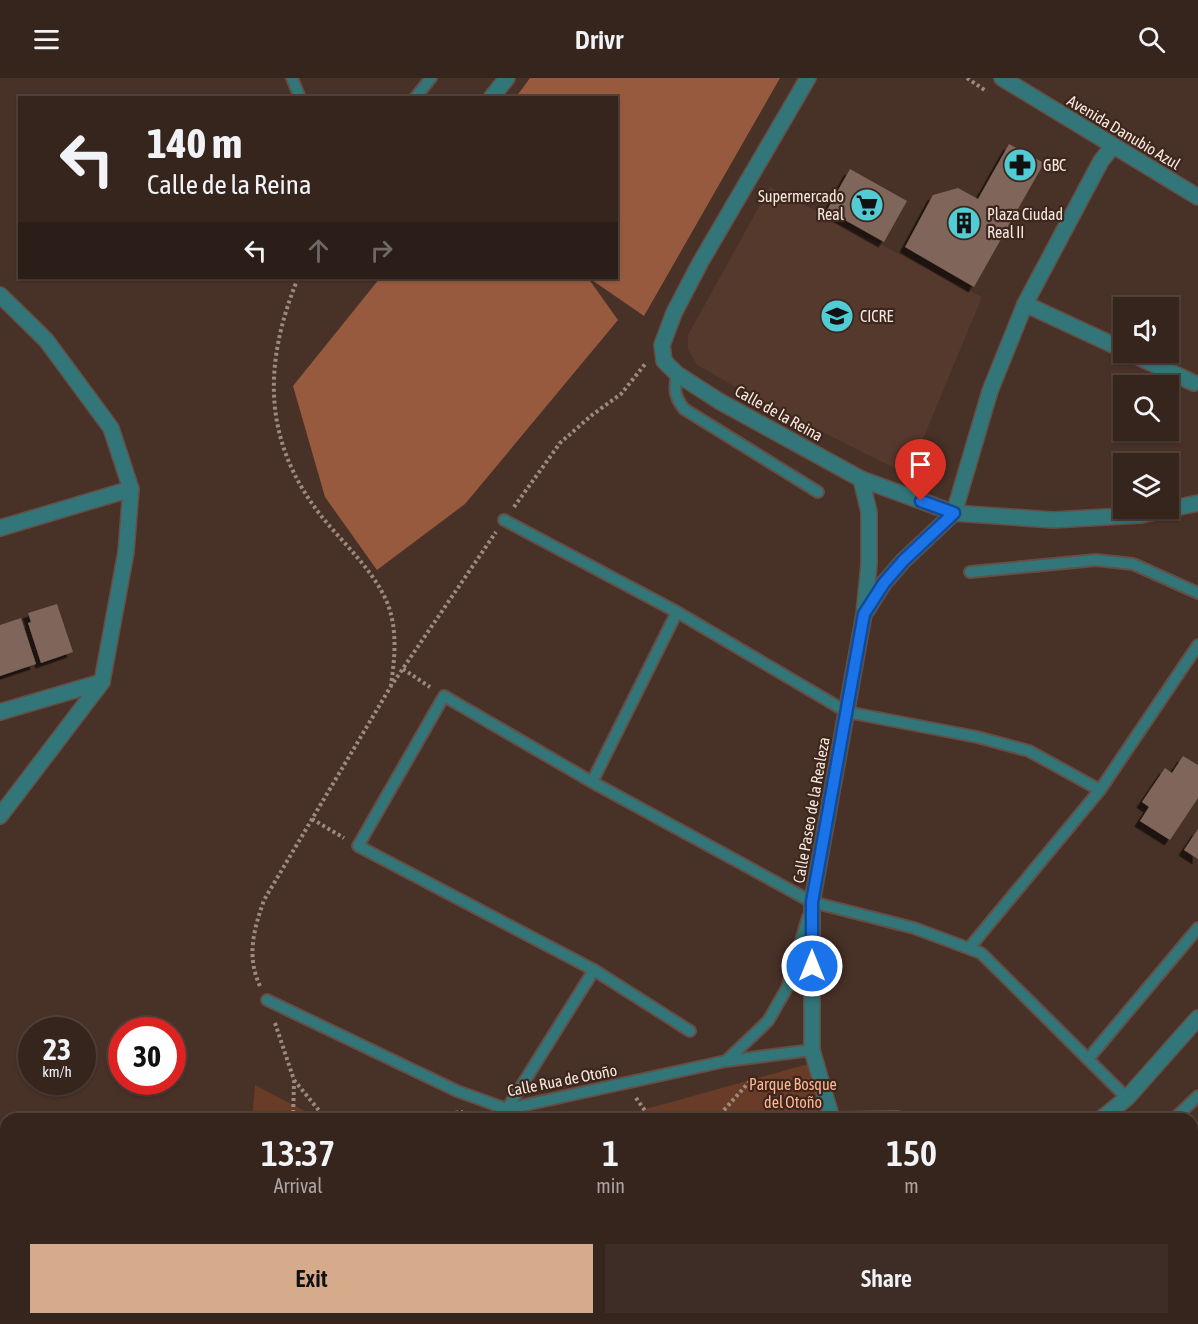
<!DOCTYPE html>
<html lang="en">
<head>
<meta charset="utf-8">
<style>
  :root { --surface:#36251d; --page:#3d2d26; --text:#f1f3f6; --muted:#aaa5a4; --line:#50423b; --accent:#d6ab8b }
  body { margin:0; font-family:"Asap Condensed",sans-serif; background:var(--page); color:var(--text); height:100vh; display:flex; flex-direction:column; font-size:22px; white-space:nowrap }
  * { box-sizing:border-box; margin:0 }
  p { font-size:20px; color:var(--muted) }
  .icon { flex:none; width:33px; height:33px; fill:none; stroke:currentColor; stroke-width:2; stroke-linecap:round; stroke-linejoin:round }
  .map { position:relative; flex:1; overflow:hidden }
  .drawer { position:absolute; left:0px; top:1035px; width:1198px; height:212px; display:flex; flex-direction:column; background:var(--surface); border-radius:18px 18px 0 0; box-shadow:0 2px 4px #0004,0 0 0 2px var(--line) }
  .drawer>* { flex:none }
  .hud { position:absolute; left:18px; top:18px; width:600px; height:183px; border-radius:0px; box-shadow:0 2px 4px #0004,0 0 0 2px var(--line); background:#36251d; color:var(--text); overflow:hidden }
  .buttons { position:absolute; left:1113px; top:219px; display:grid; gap:12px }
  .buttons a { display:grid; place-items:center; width:66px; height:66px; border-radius:0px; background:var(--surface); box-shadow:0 2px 4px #0004,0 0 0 2px var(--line); font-size:30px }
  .speed { position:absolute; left:18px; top:939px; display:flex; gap:12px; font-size:30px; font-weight:700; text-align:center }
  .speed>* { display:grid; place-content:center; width:78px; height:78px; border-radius:50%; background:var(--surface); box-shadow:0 2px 4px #0004,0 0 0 2px var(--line); line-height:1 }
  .speed small { font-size:15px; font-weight:400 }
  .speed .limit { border:9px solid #d22; background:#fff; color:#111 }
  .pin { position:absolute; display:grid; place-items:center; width:51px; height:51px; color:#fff; margin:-62px -26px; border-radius:50% 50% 50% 0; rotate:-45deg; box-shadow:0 0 6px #0007 }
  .pin .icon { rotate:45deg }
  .me { position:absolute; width:66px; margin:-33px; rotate:0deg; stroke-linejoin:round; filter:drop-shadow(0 0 4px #0008) }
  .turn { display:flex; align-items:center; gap:21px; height:126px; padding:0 30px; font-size:27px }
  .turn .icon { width:78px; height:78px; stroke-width:2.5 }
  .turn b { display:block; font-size:42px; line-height:51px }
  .lanes { display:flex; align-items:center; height:57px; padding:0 30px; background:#0003; justify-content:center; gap:30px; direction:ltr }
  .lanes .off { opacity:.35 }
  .eta { display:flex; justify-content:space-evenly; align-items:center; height:102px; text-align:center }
  .eta b { font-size:36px; font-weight:600; line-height:42px }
  .button { display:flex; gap:12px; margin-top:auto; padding:12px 30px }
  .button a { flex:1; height:69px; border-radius:0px; background:var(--accent); color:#111; font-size:24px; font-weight:600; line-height:69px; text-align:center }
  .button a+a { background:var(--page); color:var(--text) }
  header { display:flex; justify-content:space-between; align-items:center; height:78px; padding:0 30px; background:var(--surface); font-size:27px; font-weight:600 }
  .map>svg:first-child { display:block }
</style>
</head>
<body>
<header><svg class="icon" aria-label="menu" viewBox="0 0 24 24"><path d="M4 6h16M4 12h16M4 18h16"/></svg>Drivr<svg class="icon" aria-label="search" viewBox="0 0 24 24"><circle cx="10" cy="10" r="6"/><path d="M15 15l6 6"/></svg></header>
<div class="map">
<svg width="1198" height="1246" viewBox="0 0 1198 1246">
  <defs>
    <filter id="shadow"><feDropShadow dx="-5.5" dy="5.5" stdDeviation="0" flood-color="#0009"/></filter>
  </defs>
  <rect width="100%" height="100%" fill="#483127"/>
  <path fill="#55392c" d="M770 109 982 219 908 397 751 318 697 287 688 271V257Z"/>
  <g fill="#693c28">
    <path d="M812 985 825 1041H610Z"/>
    <path d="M255 1007 320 1041H252Z"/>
    <path d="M233 1241V1240L611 1241 591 1246H233Z"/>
  </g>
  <g fill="#985a3e">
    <path d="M530 0H780L644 238 589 200H616V20L516 19Z"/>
    <path d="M380 200H588L618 242 465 426 377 492 325 419 293 308Z"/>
  </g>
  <g fill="#7f655a" filter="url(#shadow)">
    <path d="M1009 66 1044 85 974 209 905 169 933 117 958 110 978 121Z"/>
    <path d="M850 91 907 123 884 164 827 132Z"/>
    <path d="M57 526 73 574 41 585 28 545 31 544 28 535Z"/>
    <path d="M21 540 36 586 0 598V547Z"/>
    <path d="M1183 678 1198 687V720L1170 762 1140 743 1149 729 1142 724 1165 690 1172 695Z"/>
    <path d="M1198 751V781L1184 772Z"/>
    <path d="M1198 1048V1102L1192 1096V1053Z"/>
    <path d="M1192 1127 1198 1133V1176L1192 1181Z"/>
  </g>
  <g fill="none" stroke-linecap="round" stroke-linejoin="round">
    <g stroke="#644e45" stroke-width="14">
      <g id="service">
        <path d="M292 0 300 20"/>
        <path d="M415 20 431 0"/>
        <path d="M677 296C674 311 674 318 684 331L818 414"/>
        <path d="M504 442 677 534 847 634 977 659 1029 673 1100 712"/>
        <path d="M970 494 1096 482 1133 486 1198 515"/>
        <path d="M592 704 677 534"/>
        <path d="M970 869 1100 712 1198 567"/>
        <path d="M267 922 457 1013 507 1031 726 983 812 972"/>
        <path d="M690 953 594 892 358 768 444 618 592 704 812 824 914 850 981 875 1127 1020"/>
        <path d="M1088 981 1198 850"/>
        <path d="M726 983 768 943 787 910 808 839"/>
        <path d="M507 1031 594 892"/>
        <path d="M832 1040 898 1039 902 1041"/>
        <path d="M1174 1041 1198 1018"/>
        <path d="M1151 1240 1156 1246"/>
        <path d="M1188 1246 1198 1237"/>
      </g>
    </g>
    <g stroke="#644e45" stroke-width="18">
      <g id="pedestrian">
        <path d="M1025 226 1124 272"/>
        <path d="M1128 274 1194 305"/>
      </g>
    </g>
    <g stroke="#644e45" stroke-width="18">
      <g id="minor">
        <path d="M808 0 700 185 674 235 662 267 664 283 677 296 719 323 861 401 954 435 1053 442 1141 437 1198 425"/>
        <path d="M1002 0 1198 119"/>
        <path d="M491 20 507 0"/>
        <path d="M0 217 46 262 111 350 131 411 126 474 102 604 0 738"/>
        <path d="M0 450 131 411"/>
        <path d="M867 532 884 505 903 483 954 435 990 313 1025 226 1101 83 1113 68"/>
        <path d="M0 634 102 604"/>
        <path d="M832 1041 812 972V824L864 536 869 486V434L861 401"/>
        <path d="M1101 1041 1127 1020 1198 940"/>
        <path d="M900 1240 902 1246"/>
        <path d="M682 1246 700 1240"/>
      </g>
    </g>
    <g stroke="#9c8980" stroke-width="4" stroke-dasharray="3 3" stroke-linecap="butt">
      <path d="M967 0 986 13"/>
      <path d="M298 200C263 286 262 363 322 439 344 466 372 491 386 522 398 549 395 579 391 607"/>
      <path d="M514 429 560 365 592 337 621 316 646 285"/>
      <path d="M403 591 430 609"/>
      <path d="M312 741 344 760"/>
      <path d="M260 908C246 878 254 851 264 822L391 608 496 454"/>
      <path d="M275 945 294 1002 326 1041"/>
      <path d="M636 1020 651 1041"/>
      <path d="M293 1041 294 1003"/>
      <path d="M426 1041 445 1036 463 1034"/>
      <path d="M716 1041 751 1002"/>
      <path d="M549 1240 551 1246"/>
    </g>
    <use href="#service" stroke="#32767a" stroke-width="10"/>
    <use href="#pedestrian" stroke="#32767a" stroke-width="15"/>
    <use href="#minor" stroke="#32767a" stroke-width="15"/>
  </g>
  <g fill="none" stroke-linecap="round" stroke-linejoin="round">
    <g stroke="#114b97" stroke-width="15">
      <path id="route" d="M812 888V824L864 536 884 505 903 483 954 435 921 423"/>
    </g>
    <use href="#route" stroke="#1a73e8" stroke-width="10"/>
  </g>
  <defs>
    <g id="pharmacy-disc" transform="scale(1.725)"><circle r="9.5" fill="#51ccd4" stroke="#3d271d"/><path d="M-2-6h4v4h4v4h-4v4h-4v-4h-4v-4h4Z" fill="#111"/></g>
    <g id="supermarket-disc" transform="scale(1.725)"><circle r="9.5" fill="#51ccd4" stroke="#3d271d"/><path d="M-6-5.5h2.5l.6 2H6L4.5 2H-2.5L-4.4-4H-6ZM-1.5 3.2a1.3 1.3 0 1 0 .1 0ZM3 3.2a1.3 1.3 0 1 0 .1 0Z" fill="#111"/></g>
    <g id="building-disc" transform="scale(1.725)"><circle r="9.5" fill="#51ccd4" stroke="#3d271d"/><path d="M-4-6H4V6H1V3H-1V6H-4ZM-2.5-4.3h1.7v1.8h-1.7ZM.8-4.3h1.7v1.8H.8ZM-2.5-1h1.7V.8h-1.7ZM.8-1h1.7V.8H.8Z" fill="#111"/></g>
    <g id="school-disc" transform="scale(1.725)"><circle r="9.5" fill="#51ccd4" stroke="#3d271d"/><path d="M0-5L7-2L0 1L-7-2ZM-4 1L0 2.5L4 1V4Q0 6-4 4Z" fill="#111"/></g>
  </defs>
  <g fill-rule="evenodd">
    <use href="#pharmacy-disc" x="1020" y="87"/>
    <use href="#supermarket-disc" x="867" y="127"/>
    <use href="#building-disc" x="964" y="145"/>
    <use href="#school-disc" x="837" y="238"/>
  </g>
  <g text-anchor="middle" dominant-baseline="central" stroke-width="4.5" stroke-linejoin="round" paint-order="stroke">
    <g font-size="16" fill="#f6e7e0" stroke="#3d271d">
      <text transform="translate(1124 54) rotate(31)">Avenida Danubio Azul</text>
      <text transform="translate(779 335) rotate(29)">Calle de la Reina</text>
      <text transform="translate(811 732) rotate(-80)">Calle Paseo de la Realeza</text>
      <text transform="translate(562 1002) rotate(-11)">Calle Rua de Otoño</text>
    </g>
    <g font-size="16" fill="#f6e7e0" stroke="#3d271d" text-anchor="start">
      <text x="1043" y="87">GBC</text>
      <text x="844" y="118" text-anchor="end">Supermercado<tspan x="844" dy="18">Real</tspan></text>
      <text x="987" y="136">Plaza Ciudad<tspan x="987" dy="18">Real II</tspan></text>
      <text x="860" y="238">CICRE</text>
    </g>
    <g font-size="16" fill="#ffb594" stroke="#3d271d">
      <text x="793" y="1006">Parque Bosque<tspan x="793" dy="18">del Otoño</tspan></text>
    </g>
  </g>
</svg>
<div class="buttons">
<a><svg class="icon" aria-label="sound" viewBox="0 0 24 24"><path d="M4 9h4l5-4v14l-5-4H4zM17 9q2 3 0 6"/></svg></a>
<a><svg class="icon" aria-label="search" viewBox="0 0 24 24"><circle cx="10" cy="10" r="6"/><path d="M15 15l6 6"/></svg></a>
<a><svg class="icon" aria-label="layers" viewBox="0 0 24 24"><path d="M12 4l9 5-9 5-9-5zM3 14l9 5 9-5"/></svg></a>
</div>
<div class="speed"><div>23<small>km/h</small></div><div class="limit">30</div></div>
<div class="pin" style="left:921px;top:423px;background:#d93025"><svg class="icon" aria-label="arrive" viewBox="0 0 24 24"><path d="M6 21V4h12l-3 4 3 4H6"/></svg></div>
<svg class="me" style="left:812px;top:888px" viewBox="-20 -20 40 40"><circle r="17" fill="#1a73e8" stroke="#fff" stroke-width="3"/><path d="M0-11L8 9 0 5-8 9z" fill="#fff"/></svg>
<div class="hud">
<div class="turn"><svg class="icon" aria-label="left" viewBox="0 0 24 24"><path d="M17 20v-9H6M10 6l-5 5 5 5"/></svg><div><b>140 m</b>Calle de la Reina</div></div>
<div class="lanes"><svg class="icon" aria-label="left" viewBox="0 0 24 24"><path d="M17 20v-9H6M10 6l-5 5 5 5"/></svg><svg class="icon off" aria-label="ahead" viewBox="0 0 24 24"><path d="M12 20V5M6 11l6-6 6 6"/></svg><svg class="icon off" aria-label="right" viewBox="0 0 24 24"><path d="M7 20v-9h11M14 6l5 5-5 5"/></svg></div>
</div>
<section class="drawer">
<div class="eta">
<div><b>13:37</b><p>Arrival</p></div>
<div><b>1</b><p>min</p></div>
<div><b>150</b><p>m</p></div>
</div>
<div class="button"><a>Exit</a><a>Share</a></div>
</section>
</div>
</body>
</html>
